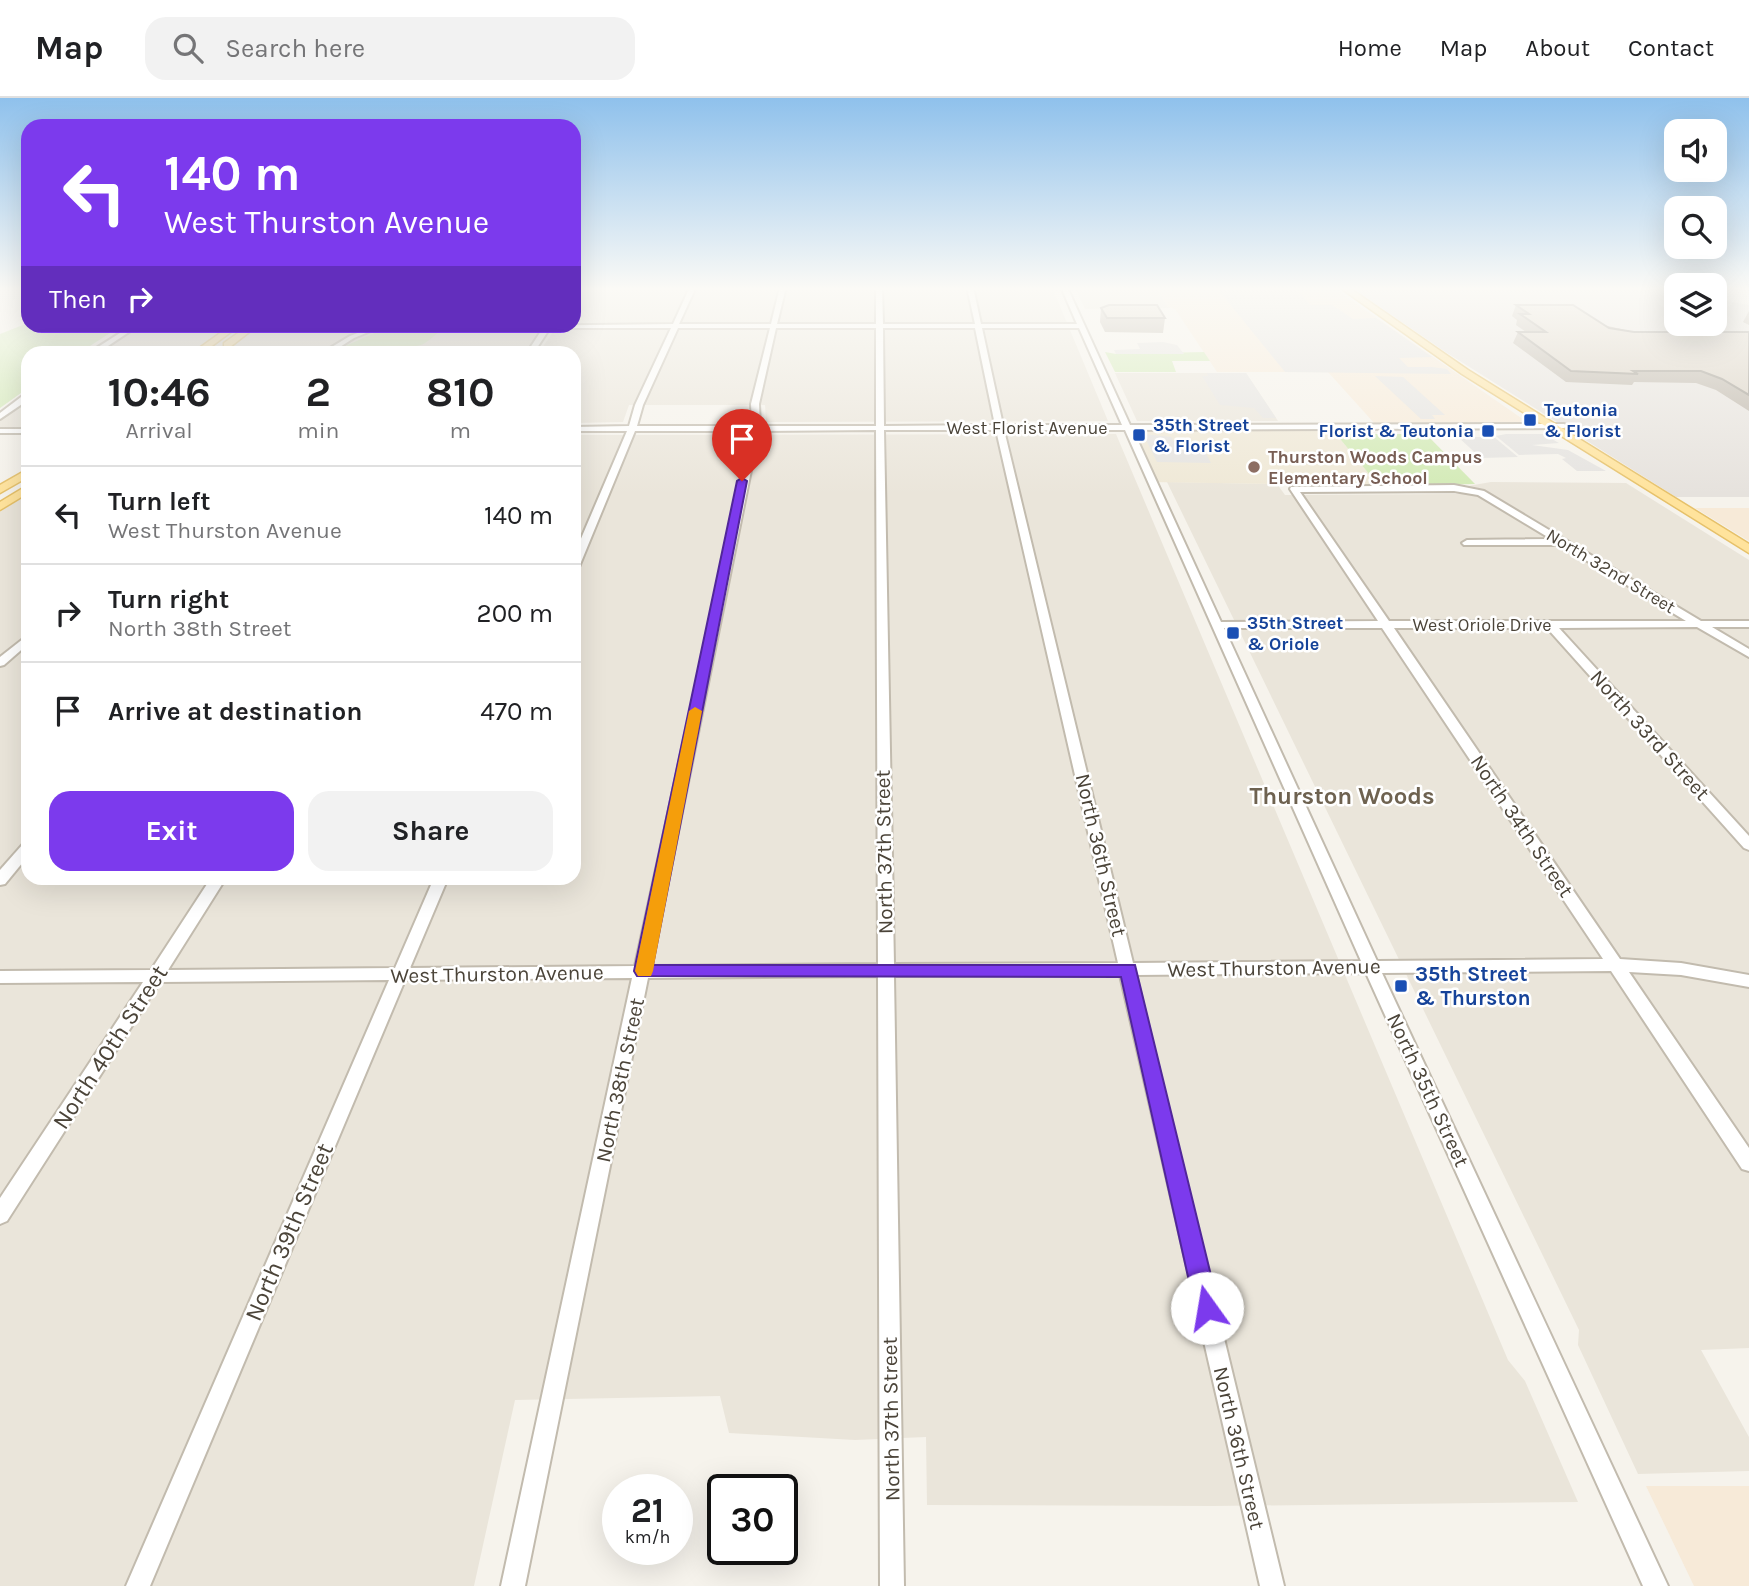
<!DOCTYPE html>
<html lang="en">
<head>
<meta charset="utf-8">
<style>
  :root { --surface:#fff; --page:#f2f2f2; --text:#202124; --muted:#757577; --line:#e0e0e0; --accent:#7c3aed }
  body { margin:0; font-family:Karla,sans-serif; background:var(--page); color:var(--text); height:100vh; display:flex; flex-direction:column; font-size:26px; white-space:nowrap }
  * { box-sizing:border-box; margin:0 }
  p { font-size:23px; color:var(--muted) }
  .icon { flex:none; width:38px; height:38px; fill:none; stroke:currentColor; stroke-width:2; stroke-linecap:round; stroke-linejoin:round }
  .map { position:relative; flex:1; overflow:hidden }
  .drawer { position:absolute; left:21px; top:248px; width:560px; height:539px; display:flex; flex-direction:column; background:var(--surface); border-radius:21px; box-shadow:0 7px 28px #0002 }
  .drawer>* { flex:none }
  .top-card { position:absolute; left:21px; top:21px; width:560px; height:214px; border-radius:21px; box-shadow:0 7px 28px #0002; background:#7c3aed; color:#fff; overflow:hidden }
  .buttons { position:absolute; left:1664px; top:21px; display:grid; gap:14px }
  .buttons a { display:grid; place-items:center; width:63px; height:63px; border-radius:14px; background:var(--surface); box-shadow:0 7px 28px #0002; font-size:35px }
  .speed { position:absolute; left:602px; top:1376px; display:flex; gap:14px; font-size:35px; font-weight:700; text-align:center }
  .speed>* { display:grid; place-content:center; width:91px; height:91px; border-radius:50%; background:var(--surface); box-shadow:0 7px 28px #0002; line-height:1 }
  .speed small { font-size:18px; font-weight:400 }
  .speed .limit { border:4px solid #111; border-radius:10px; background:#fff; color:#111 }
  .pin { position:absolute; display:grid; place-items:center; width:60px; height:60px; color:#fff; margin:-72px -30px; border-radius:50% 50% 50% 0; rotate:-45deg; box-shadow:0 0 7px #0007 }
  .pin .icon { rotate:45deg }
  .me { position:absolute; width:77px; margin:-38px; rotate:347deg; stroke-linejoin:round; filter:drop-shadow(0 0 5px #0008) }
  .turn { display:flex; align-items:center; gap:24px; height:147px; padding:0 28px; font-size:32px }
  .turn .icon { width:91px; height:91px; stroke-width:2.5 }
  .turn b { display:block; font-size:49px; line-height:60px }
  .then { display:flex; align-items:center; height:66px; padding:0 28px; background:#0003; gap:14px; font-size:26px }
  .eta { display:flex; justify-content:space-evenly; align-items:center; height:119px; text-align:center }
  .eta b { font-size:42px; font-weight:700; line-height:49px }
  .primary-button { display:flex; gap:14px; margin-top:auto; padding:14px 28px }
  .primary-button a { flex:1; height:80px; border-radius:21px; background:var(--accent); color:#fff; font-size:28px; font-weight:700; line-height:80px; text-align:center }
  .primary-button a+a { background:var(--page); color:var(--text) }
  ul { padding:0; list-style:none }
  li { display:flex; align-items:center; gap:21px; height:98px; padding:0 28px; border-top:2px solid var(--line) }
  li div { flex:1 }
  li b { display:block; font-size:26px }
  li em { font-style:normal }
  header { display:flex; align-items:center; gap:42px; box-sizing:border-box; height:98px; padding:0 35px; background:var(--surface); border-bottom:2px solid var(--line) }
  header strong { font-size:33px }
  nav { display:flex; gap:38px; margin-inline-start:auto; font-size:24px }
  .search { width:490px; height:63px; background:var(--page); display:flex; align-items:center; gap:18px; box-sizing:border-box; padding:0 24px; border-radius:21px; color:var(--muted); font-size:26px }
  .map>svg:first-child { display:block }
</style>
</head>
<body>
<header>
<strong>Map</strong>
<div class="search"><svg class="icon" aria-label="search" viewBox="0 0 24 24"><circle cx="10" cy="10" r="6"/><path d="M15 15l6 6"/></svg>Search here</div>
<nav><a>Home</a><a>Map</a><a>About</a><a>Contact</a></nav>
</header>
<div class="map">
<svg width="1749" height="1488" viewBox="0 0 1749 1488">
  <rect width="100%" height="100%" fill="#f6f3ec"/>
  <g fill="#eae5da">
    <path d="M585 189H1052L1108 323 766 324 765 307H629L623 324 574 325V256H538L557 228H574V204Z"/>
    <path d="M1076 192H1157L1168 209 1174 210 1085 211Z"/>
    <path d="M141 228H544L524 255 96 256Z"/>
    <path d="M1115 275H1246L1278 323H1137Z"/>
    <path d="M28 302V329H0V323Z"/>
    <path d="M1116 336 1508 1262 1525 1283 1578 1404 1213 1408 927 1407 926 1339 855 1342 729 1335 720 1298 515 1302 474 1488H0V414L28 395V780H574V337Z"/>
    <path d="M1167 384 1277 386 1285 397 1459 396 1468 388 1491 384 1626 385 1749 462V1250L1701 1252 1749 1339V1373L1638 1376 1578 1247 1579 1232Z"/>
  </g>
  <g fill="#f7ead8">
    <path d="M1070 189H1332L1530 326H1375L1328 274H1217L1175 211 1168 209 1157 192H1071Z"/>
    <path d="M1695 410H1749V443Z"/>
    <path d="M1646 1388H1749V1488H1694Z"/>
  </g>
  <path fill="#e6e2dd" d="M1351 189H1649L1676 194V226H1715V201L1749 207V399H1676L1444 253Z"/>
  <path fill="#efe8d6" d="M1127 330H1331L1379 388 1151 384Z"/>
  <g fill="#d2eab5">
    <path d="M28 225V228H121L79 255 28 256V290L0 310V236Z"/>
    <path d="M391 228H448C438 232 430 244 421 247 393 254 365 252 336 252Z"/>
    <path d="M1105 254 1116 256 1204 254 1210 263H1172L1176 274H1115Z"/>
    <path d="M1336 336H1426L1475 386 1379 388Z"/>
  </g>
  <g fill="#e5e3e0">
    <path d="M1216 189H1332L1337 192 1298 193 1311 207H1332L1353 221 1376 220 1432 259 1399 260 1408 269H1432L1447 271 1451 276 1285 274Z"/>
    <path d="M1163 244 1177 247 1184 256H1116L1114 252 1140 251 1137 245Z"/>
    <path d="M1207 275H1246L1276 320H1263L1254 310 1220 307 1202 278H1208Z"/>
    <path d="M1375 278 1403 279 1445 317H1432L1435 321H1421Z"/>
    <path d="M1143 336 1171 339 1178 350H1203L1211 365 1157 364Z"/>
    <path d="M1506 336H1543L1559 345 1532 347 1568 352 1606 373H1577L1562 361 1566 360 1558 356 1519 357 1496 338Z"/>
    <path d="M1458 339H1494L1518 359 1481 360Z"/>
  </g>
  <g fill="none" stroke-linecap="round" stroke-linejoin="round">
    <g stroke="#c2bbae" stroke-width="4">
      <g id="minor">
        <path d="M574 189H580L574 195Z"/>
        <path d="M690 189H696L679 226H771L780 189H786L777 226H876V189H882L883 226H975L967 189H973L981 226H1077L1061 189H1067L1130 327 1564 326 1568 328 1564 330 1133 332 1221 524 1378 523 1290 391 1291 389 1454 387 1484 393 1701 523H1749V529H1712L1749 551V559L1697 529 1559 530 1749 738V752L1744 750 1547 530H1394L1620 861 1681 865 1749 877V889L1681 877 1629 874 1749 1050V1073L1742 1071 1611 873 1382 875 1668 1488H1643L1366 875 1136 877 1284 1488H1260L1120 877 894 878 904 1488H880L878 878 648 880 525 1488H501L632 880 405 882 150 1488H126L389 882 160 884 7 1123 0 1126V1100L143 884 0 885V873L151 872 211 780H226L168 872 395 870 434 780H448L410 870 635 868 751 333H635L579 469 574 472V457L627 333H574V329L629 328 635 307 671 230H550L533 256H526L543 230H505L502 228 673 226ZM678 230H770L751 306 752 328H637L643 307ZM776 230H876V328H760L759 306ZM883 230H975L995 327 884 328ZM982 230H1079L1122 327H1003ZM876 332 878 866 651 868 759 333ZM884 332H996L1118 865 894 866ZM1004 332H1125L1361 863 1133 865ZM1454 393 1478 397 1551 441 1467 442 1462 445 1464 447H1561L1686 523H1389L1300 394ZM1224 530H1382L1603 861 1377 863Z"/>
        <path d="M131 228H138L96 256H87Z"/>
        <path d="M375 228H383L354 240 329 256H320L350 238Z"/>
        <path d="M418 251H422L423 256H417Z"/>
        <path d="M25 296H28V302L0 321V315Z"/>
        <rect x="0" y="331" width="28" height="4"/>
        <path d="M28 537V546L4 567 0 568V559Z"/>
        <path d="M28 744V758L5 786 0 787V772L23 746Z"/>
      </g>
    </g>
    <g stroke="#e6c16a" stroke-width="3">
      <g id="major">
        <path d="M1339 189H1348L1468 272 1749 446V455L1462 276Z"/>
        <path d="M230 228H239L201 256H191Z"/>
        <path d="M248 228H257L230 249H224V245Z"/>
        <path d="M28 371V379L0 395V387Z"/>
        <path d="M28 387V395L0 412V404Z"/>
      </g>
    </g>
    <use href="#minor" fill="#fff" fill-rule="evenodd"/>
    <use href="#major" fill="#ffe39c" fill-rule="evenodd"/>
  </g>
  <g fill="#bab2a6">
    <path d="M1516 207 1634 234H1749V313L1716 292 1696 285 1634 284 1632 287 1566 284 1513 245 1518 234H1526L1516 227 1517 222 1512 218Z"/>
    <path d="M1101 210 1165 220 1163 235 1105 234 1100 224Z"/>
    <path d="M1749 213V227L1743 224Z"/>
  </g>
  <g fill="#d8cfc1" stroke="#979187" stroke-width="2">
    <path d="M1109 207H1157L1165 220H1107L1101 210Z"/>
    <path d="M1516 207H1573L1609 230 1634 234H1749V297L1722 281 1701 273H1633L1638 276 1571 273 1518 234H1546L1520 216H1529Z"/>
  </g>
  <linearGradient id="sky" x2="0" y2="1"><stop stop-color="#8fc1ec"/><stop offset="0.48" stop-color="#fbfaf6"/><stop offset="1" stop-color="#fbfaf6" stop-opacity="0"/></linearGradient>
  <rect width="1749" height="397" fill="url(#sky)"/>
  <path fill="#7c3aed" stroke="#51269a" stroke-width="2" d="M742 380 747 383 653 867H1135L1219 1210 1215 1218 1207 1222 1199 1218 1195 1210 1121 879 637 878 634 873 737 383Z"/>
  <path fill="#f59e0b" d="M695 609 702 613 653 873 651 878H638L635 873 689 613Z"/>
  <g fill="#1a4fb4" stroke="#fff" stroke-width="2.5">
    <rect x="1523" y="315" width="14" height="14" rx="3.5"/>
    <rect x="1481" y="326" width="14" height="14" rx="3.5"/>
    <rect x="1132" y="330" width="14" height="14" rx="3.5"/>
    <rect x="1226" y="528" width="14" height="14" rx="3.5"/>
    <rect x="1394" y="881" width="14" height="14" rx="3.5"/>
  </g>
  <circle fill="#8d6e63" stroke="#fff" stroke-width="2.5" cx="1254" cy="369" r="7"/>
  <g text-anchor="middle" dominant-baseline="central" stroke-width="5" stroke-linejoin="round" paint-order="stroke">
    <g font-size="18" font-weight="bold" fill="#164399" stroke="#fff" text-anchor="start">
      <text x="1544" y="312">Teutonia<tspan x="1544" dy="21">&amp; Florist</tspan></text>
      <text x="1153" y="327">35th Street<tspan x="1153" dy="21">&amp; Florist</tspan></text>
      <text x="1474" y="333" text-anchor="end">Florist &amp; Teutonia</text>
      <text x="1247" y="525">35th Street<tspan x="1247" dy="21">&amp; Oriole</tspan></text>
    </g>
    <g font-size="18" fill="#4b4439" stroke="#fff">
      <text x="1027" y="330">West Florist Avenue</text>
      <text transform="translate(1611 473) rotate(31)">North 32nd Street</text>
      <text x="1482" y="527">West Oriole Drive</text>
    </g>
    <g font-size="18" font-weight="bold" fill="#785e54" stroke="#fff" text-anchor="start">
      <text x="1268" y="359">Thurston Woods Campus<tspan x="1268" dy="21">Elementary School</tspan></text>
    </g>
    <g font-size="21" fill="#4b4439" stroke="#fff">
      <text transform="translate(1650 637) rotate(48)">North 33rd Street</text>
      <text transform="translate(1522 728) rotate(56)">North 34th Street</text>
      <text transform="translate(884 754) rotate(-91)">North 37th Street</text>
      <text transform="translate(1101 757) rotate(77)">North 36th Street</text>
      <text transform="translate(1274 870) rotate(-1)">West Thurston Avenue</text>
      <text transform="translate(497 876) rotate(-1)">West Thurston Avenue</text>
      <text transform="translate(620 982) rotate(-78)">North 38th Street</text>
      <text transform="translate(1428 992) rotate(65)">North 35th Street</text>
      <text transform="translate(891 1321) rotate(-91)">North 37th Street</text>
      <text transform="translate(1239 1350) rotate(77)">North 36th Street</text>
    </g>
    <g font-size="21" font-weight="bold" fill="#164399" stroke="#fff" text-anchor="start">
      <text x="1415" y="876">35th Street<tspan x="1415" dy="24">&amp; Thurston</tspan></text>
    </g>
    <g font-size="24" font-weight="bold" fill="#6e6250" stroke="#fff">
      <text x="1342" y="698">Thurston Woods</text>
    </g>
    <g font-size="24" fill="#4b4439" stroke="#fff">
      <text transform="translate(110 949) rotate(-57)">North 40th Street</text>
      <text transform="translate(289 1134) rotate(-67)">North 39th Street</text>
    </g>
  </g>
</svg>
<div class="buttons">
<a><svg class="icon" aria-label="sound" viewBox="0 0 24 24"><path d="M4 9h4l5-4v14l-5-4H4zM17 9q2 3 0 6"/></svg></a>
<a><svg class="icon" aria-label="search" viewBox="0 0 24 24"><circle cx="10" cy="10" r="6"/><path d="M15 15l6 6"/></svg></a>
<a><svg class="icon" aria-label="layers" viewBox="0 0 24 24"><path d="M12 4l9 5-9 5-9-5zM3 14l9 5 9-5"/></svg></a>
</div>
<div class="speed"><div>21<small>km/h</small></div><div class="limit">30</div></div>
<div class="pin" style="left:742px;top:383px;background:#d93025"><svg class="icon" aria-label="arrive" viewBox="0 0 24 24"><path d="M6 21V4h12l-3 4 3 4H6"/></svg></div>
<svg class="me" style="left:1207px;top:1210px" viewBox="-20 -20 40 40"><circle r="19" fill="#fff"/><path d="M0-13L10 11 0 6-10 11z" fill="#7c3aed"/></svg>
<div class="top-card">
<div class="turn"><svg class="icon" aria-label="left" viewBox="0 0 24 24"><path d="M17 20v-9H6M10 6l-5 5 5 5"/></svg><div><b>140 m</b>West Thurston Avenue</div></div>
<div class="then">Then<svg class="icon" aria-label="right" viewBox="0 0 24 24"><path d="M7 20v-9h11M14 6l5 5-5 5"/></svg></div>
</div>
<section class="drawer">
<div class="eta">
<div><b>10:46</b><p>Arrival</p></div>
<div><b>2</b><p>min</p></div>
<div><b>810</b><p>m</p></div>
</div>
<ul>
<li><svg class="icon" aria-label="left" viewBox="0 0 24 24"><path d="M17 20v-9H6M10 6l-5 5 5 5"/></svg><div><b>Turn left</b><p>West Thurston Avenue</p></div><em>140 m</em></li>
<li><svg class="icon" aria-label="right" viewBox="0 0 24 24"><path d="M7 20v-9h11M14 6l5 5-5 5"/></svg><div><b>Turn right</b><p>North 38th Street</p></div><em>200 m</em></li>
<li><svg class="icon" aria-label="arrive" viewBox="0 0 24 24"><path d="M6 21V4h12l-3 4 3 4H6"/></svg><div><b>Arrive at destination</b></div><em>470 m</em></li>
</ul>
<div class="primary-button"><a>Exit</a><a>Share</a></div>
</section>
</div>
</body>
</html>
